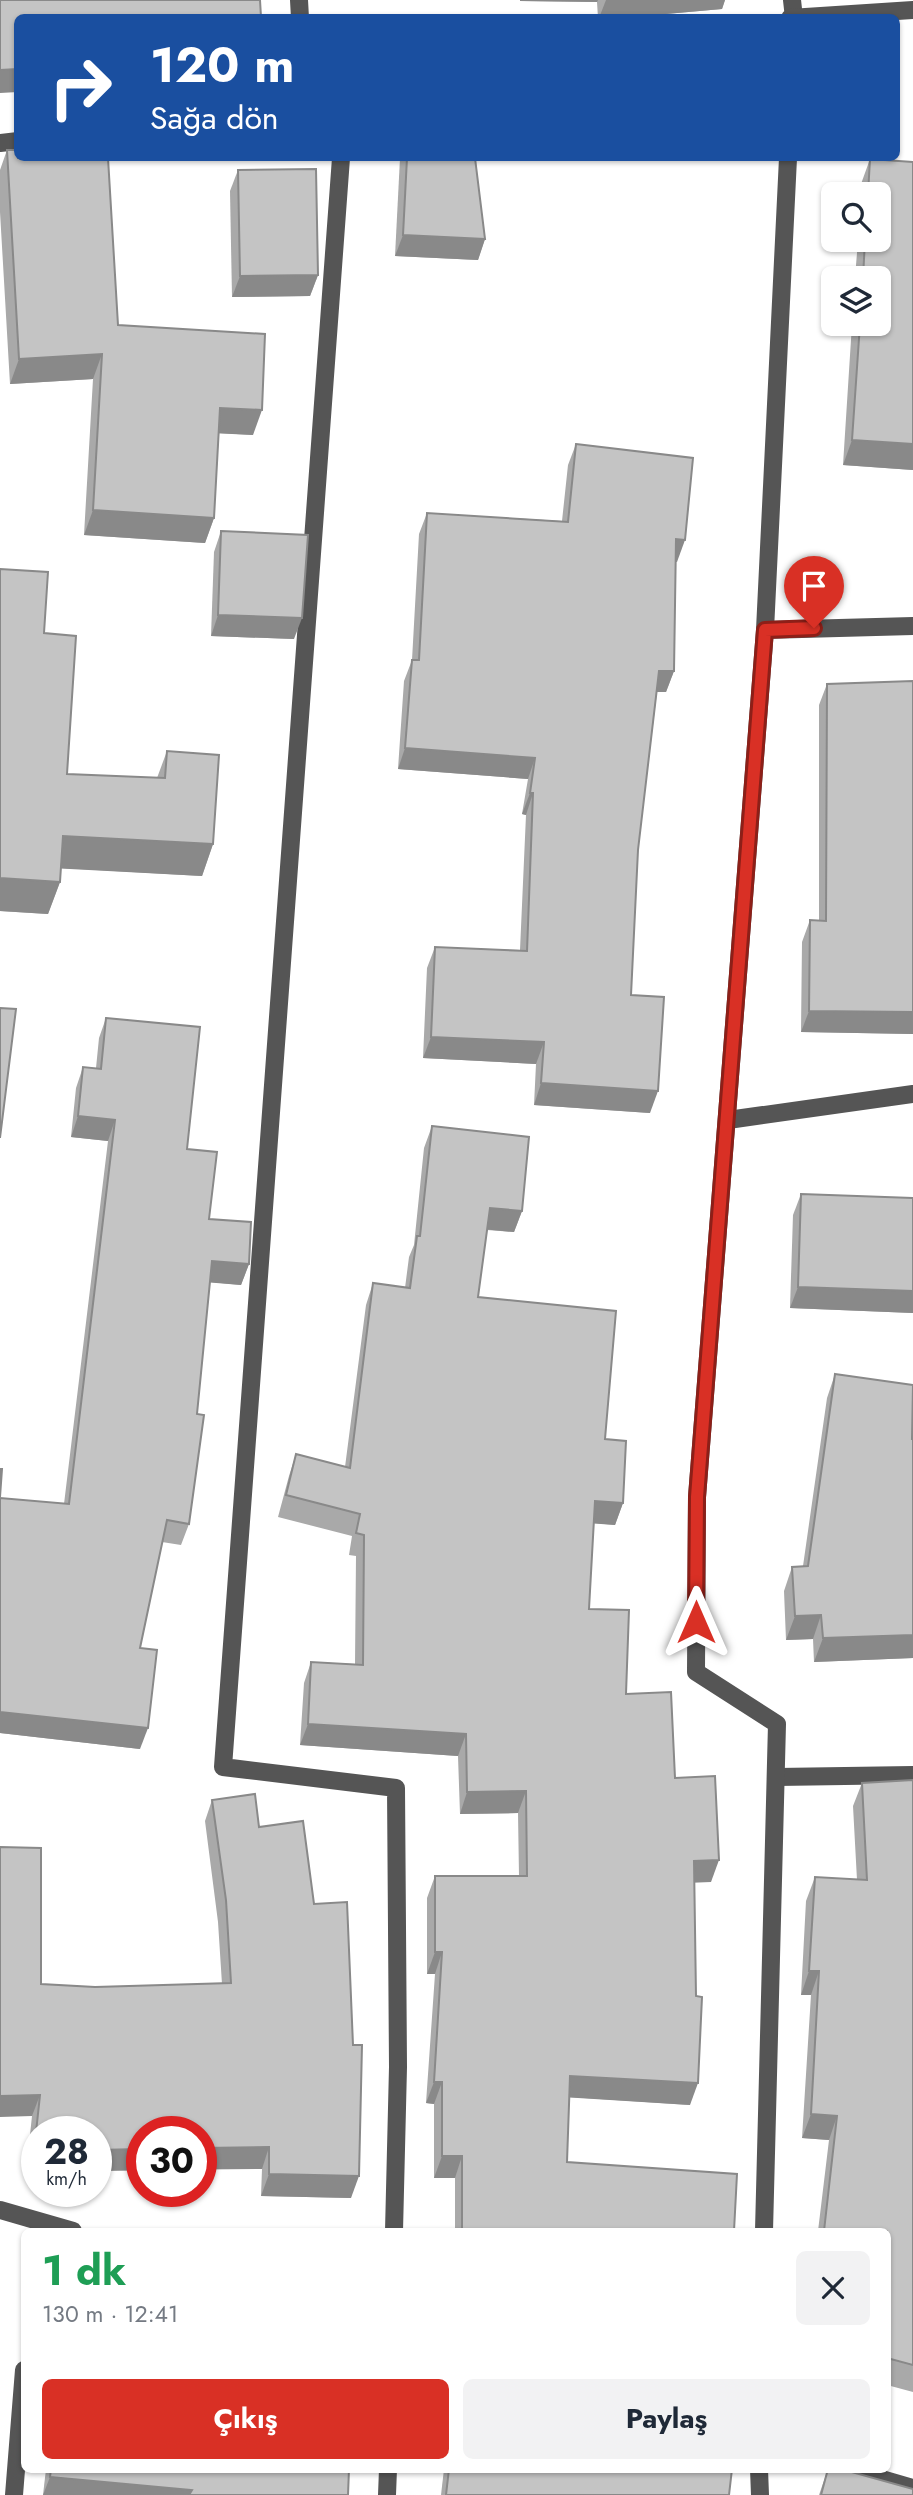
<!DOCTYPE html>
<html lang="tr">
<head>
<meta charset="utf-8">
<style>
  :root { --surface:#fff; --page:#f2f2f3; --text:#1f2937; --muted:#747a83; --accent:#d93025 }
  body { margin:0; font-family:Jost,sans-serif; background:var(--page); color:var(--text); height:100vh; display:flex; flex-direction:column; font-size:26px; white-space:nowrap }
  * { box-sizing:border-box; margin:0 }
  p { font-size:23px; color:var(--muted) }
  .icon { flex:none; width:38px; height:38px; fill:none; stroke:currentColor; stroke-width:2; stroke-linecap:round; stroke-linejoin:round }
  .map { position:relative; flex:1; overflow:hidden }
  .sheet { position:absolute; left:21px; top:2228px; width:870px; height:245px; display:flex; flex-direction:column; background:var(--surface); border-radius:10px; box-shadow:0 2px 5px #0004 }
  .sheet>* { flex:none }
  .hud { position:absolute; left:14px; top:14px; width:886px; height:147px; border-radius:10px; box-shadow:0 2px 5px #0004; background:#1a4fa0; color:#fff; overflow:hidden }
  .controls { position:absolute; left:821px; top:182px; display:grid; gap:14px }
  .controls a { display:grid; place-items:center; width:70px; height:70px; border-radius:10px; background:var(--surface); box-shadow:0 2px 5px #0004; font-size:35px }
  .speed { position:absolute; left:21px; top:2116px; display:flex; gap:14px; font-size:35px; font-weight:700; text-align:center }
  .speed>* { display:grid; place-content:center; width:91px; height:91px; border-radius:50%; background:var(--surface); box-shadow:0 2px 5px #0004; line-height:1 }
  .speed small { font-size:18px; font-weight:400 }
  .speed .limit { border:10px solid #d22; background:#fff; color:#111 }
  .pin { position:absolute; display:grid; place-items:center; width:60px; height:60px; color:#fff; margin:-72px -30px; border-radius:50% 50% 50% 0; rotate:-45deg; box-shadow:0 0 7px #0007 }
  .pin .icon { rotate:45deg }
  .me { position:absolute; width:77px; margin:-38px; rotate:0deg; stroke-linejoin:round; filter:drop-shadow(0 0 5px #0008) }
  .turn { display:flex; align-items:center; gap:24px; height:147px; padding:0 21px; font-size:32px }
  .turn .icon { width:91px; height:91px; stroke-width:2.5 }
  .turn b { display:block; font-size:49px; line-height:60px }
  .round { display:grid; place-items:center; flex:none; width:74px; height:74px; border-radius:10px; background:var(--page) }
  .headline { display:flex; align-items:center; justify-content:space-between; height:119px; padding:0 21px }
  h1 { font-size:42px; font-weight:700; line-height:52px; color:#1e9e55 }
  .action { display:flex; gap:14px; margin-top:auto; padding:14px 21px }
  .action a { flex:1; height:80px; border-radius:10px; background:var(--accent); color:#fff; font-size:28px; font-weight:700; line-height:80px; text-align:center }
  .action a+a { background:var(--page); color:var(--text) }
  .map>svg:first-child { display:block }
</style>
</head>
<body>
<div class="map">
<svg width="913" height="2495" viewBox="0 0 913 2495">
  <rect width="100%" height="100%" fill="#fff"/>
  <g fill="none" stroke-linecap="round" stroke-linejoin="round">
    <g stroke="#555" stroke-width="18">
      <path d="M299 0 300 18"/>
      <path d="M792 0 794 18"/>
      <path d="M790 18 913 10"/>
      <path d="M0 143 18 141"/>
      <path d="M341 158 223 1767 396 1788 398 2067 394 2231"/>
      <path d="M765 630 913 626"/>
      <path d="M728 1120 913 1094"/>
      <path d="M777 1777 913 1775"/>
      <path d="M0 2210 73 2231"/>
      <path d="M764 2231 777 1724 696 1672 697 1497 765 630 788 158"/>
      <path d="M759 2469 760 2495"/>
      <path d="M847 2469 913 2488"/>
      <path d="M14 2495 24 2370"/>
      <path d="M387 2495 388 2469"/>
    </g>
  </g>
  <g fill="#a9a9a9">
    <path d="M520 0H725L722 9 621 18H598L597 2 520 1Z"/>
    <path d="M7 150 118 325 253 435 219 433 214 518 205 543 84 535 93 379 10 384 0 212V170Z"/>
    <path d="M400 158H475L485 239 478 260 395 256Z"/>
    <path d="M870 159 913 162V470L843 465 852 324H878V278H855L858 240H878V194H860L861 184Z"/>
    <path d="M238 170 318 275 310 296 232 297 230 191Z"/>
    <path d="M576 444 677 562 676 561 674 671 666 692H657L638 850 631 995 650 1113 534 1105 536 1064 423 1058 427 968 435 947 520 950 526 815 522 814 528 779 398 769 404 681 412 660 419 534 427 513 562 521 568 465Z"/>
    <path d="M221 531 294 639 211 636 214 552Z"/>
    <path d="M0 569 44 633 67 774 157 778 167 751 213 844 202 876 61 868 60 882 48 914 0 911Z"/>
    <path d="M913 681V1034L801 1032 802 942 810 920 819 921V705L827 684Z"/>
    <path d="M106 1018 187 1149 209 1219 249 1264 241 1285 210 1282 197 1414 189 1524 181 1545 162 1542 140 1648V1749L0 1733V1498L64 1504 108 1141 71 1137 76 1088 83 1067 96 1068 99 1038Z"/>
    <path d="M432 1126 522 1211 514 1232 487 1230 478 1297 605 1439 623 1503 615 1525 594 1523 589 1609 626 1694 675 1778 711 1882H694L690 2105 569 2097 567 2162 734 2231H455V2178H434V2104L426 2103 435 1974H427V1898L435 1876H519L518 1813 460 1814 458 1756 300 1745 304 1683 311 1662 355 1664 356 1556 349 1555 352 1536 278 1517 289 1476 296 1454 345 1467 366 1305 373 1283 405 1288 409 1257 414 1245 424 1148Z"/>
    <path d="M801 1194 913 1198V1313L790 1308 793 1215Z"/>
    <path d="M835 1374 913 1439V1658L814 1662 813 1639 786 1640 784 1591 792 1567 803 1566 827 1398Z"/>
    <path d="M913 1780V2392L887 2385V2231H818L829 2140 802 2138 811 1995H801L806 1901 815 1877 857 1880 853 1806 862 1783Z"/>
    <path d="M212 1800 259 1827 351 2198 261 2196 262 2169 96 2171V2132L37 2172H26L32 2116 41 1984 95 1987 222 1984 218 1922 205 1821Z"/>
    <path d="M46 2469H349L348 2495H43Z"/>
    <path d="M444 2469H732L729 2495H441Z"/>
    <path d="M828 2469 913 2495H819Z"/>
  </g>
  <g fill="#898989">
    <path d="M520 0H598L597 2 520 1Z"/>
    <path d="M606 0H725L722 9 621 18H599Z"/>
    <path d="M18 69V92L0 93V70Z"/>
    <path d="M403 235 485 239 478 260 395 256Z"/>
    <path d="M318 275 310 296 232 297 240 276Z"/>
    <path d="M102 354 93 379 10 384 19 359Z"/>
    <path d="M220 408 262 410 253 435 211 433Z"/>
    <path d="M852 440 913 444V470L843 465Z"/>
    <path d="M93 510 214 518 205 543 84 535Z"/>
    <path d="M676 539 685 540 677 562 668 561Z"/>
    <path d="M218 615 302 618 294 639 211 636Z"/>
    <path d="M659 671H674L666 692H651Z"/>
    <path d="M405 748 535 758 528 779 398 769Z"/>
    <path d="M530 793H533L526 815 522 814Z"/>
    <path d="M63 836 213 844 202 876 51 868Z"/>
    <path d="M0 878 60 882 48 914 0 911Z"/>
    <path d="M809 1011 913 1012V1034L801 1032Z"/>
    <path d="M431 1037 544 1042 536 1064 423 1058Z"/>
    <path d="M541 1083 658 1091 650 1113 534 1105Z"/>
    <path d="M78 1116 115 1120 108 1141 71 1137Z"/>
    <path d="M490 1208 522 1211 514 1232 482 1229Z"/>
    <path d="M212 1261 249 1264 241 1285 204 1282Z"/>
    <path d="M798 1287 913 1291V1313L790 1308Z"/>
    <path d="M595 1501 623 1503 615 1525 587 1523Z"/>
    <path d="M821 1615 813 1639 786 1640 795 1616Z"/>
    <path d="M913 1635V1658L814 1662 823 1638Z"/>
    <path d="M0 1712 148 1728 140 1749 0 1733Z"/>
    <path d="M308 1724 466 1734 458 1756 300 1745Z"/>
    <path d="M526 1791 518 1813 460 1814 467 1792Z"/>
    <path d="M719 1860 711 1882 686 1883 694 1861Z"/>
    <path d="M435 1952H442L435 1974H427Z"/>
    <path d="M809 1971H819L811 1995H801Z"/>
    <path d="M570 2076 698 2083 690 2105 562 2097Z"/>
    <path d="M434 2082H442L434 2104 426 2103Z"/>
    <path d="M40 2095 32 2116 0 2117V2096Z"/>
    <path d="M811 2114 837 2116 829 2140 802 2138Z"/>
    <path d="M269 2147 262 2169H201V2148Z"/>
    <path d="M142 2149V2170L96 2171V2150Z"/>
    <path d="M34 2151H37V2172H26Z"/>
    <path d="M442 2156H462L455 2178H434Z"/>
    <path d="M269 2174 359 2176 351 2198 261 2196Z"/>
    <path d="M50 2477 192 2490 190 2495H43Z"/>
  </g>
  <g fill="#c4c4c4" stroke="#898989" stroke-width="2">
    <path d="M0 0H260L261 17 18 18V69L0 70Z"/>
    <path d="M7 150H18V158H108L118 325 265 334 262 410 220 408 214 518 93 510 102 354 19 359Z"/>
    <path d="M407 158H475L485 239 403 235Z"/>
    <path d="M870 159 913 162V444L852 440 860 324H878V278H863L865 240H878V194H868Z"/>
    <path d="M316 169 318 275 240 276 238 170Z"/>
    <path d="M576 444 693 458 685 540 676 539 674 671H659L638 850 631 995 664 997 658 1091 541 1083 544 1042 431 1037 435 947 527 951 533 793H530L535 758 405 748 412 660H419L427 513 568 522Z"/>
    <path d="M221 531 308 535 302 618 218 615Z"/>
    <path d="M0 569 48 572 44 633 76 636 67 774 165 778 167 751 219 755 213 844 63 836 60 882 0 878Z"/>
    <path d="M913 681V1012L809 1011 810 920 826 921 827 684Z"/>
    <path d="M0 1008 16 1009 0 1138Z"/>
    <path d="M106 1018 200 1027 187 1149 217 1152 209 1219 251 1222 249 1264 212 1261 197 1414 204 1415 189 1524 167 1520 140 1648 157 1650 148 1728 0 1712V1498L69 1504 115 1120 78 1116 83 1067 101 1069Z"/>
    <path d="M432 1126 529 1137 522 1211 490 1208 478 1297 616 1311 605 1439 626 1441 623 1503 595 1501 589 1609 629 1610 626 1694 671 1692 675 1778 715 1776 719 1860 694 1861 696 1996 702 1997 698 2083 570 2076 567 2162 737 2174 734 2231H462V2156H442V2082H434L442 1952H435V1876H527L526 1791 467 1792 466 1734 308 1724 311 1662 363 1665 364 1535 356 1533 360 1514 286 1495 296 1454 350 1468 373 1283 410 1288 417 1236H420Z"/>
    <path d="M801 1194 913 1198V1291L798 1287Z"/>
    <path d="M835 1374 913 1385 912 1439H913V1635L823 1638 821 1615 795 1616 792 1567 808 1566Z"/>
    <path d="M0 1469H2L0 1497Z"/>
    <path d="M913 1780V2365L887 2358V2231H824L837 2116 811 2114 819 1971H809L815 1877 867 1880 862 1783Z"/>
    <path d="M255 1794 259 1827 303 1821 314 1904 347 1902 353 2045H362L359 2176 269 2174V2147L201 2148V2132H142V2149L96 2150V2132H37V2151H34L40 2095 0 2096V1847L41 1848V1984L95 1987 231 1983 226 1900 212 1800Z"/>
    <path d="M51 2469H349L348 2495H189L192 2490 50 2477Z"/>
    <path d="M449 2469H732L729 2495H446Z"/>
    <path d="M828 2469H841L913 2489V2495H821Z"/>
  </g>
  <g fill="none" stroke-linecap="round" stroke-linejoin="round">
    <g stroke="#8d1f18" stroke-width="18">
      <path id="route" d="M696 1622 697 1497 765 630 814 628"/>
    </g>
    <use href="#route" stroke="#d93025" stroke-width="12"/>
  </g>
</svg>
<div class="controls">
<a><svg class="icon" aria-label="search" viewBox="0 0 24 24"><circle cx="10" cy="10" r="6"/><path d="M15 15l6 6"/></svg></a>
<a><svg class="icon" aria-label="layers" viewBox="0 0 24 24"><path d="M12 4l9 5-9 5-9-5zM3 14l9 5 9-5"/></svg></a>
</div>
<div class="speed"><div>28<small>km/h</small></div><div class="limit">30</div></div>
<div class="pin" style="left:814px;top:628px;background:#d93025"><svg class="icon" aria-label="arrive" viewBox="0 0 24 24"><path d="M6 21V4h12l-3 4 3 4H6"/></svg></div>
<svg class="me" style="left:696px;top:1622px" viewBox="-20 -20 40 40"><path d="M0-17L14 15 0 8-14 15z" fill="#d93025" stroke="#fff" stroke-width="4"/></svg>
<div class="hud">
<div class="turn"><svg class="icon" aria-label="right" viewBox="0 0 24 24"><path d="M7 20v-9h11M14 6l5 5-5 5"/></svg><div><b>120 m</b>Sağa dön</div></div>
</div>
<section class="sheet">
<div class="headline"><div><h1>1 dk</h1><p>130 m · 12:41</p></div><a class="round"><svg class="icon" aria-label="close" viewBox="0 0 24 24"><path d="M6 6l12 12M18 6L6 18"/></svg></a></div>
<div class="action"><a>Çıkış</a><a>Paylaş</a></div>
</section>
</div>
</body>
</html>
